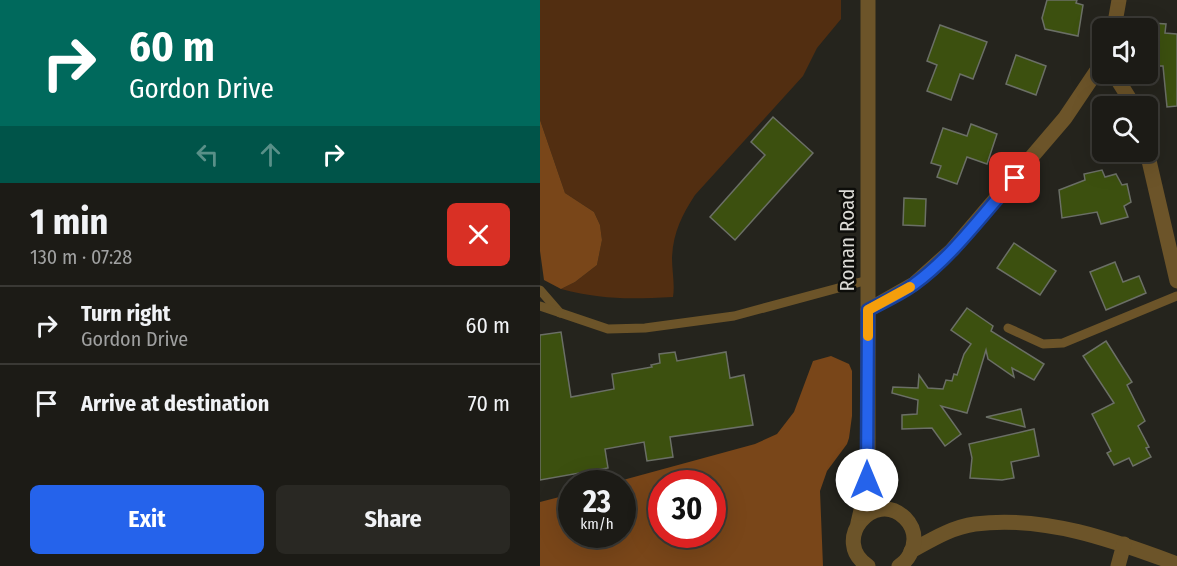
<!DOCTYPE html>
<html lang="en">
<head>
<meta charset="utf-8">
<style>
  :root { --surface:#1c1b16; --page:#292823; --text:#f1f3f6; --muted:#a0a1a1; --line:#3a3935; --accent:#2563eb }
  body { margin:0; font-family:"Fira Sans Condensed",sans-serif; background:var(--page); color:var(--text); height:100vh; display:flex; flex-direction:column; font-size:22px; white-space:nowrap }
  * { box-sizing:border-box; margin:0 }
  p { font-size:20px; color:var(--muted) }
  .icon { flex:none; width:33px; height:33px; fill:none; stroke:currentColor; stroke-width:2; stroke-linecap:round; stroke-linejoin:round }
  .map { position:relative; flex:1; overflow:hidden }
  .panel { display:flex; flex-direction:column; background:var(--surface); width:540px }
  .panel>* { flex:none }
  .top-card { background:#00695c; color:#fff; overflow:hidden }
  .tools { position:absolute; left:552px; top:18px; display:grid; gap:12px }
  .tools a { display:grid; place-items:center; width:66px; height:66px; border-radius:9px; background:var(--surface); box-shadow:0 6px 24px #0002,0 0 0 2px var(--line); font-size:30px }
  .speed { position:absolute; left:18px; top:470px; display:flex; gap:12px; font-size:30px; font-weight:700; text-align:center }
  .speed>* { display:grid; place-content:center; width:78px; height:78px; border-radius:50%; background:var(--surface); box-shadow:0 6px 24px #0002,0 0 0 2px var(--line); line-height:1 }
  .speed small { font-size:15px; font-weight:400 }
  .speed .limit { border:9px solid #d22; background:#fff; color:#111 }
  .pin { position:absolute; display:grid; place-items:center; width:51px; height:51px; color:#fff; margin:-26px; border-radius:12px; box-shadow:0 3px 9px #0006 }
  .me { position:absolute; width:66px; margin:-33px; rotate:0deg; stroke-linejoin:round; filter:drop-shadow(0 0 4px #0008) }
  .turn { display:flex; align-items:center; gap:21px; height:126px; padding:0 30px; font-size:27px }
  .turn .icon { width:78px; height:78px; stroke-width:2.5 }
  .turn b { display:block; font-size:42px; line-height:51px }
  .lanes { display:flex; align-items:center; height:57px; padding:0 30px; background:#0003; justify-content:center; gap:30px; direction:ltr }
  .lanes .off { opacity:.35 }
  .round { display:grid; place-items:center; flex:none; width:63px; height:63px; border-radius:9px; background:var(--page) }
  .summary { display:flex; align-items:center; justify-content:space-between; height:102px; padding:0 30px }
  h1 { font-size:36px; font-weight:700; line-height:45px }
  .primary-button { display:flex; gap:12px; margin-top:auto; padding:12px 30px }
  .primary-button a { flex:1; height:69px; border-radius:9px; background:var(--accent); color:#fff; font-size:24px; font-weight:700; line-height:69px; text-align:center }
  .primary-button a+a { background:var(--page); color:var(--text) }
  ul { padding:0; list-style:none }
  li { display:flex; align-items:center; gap:18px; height:78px; padding:0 30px; border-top:2px solid var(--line) }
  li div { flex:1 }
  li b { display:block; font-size:22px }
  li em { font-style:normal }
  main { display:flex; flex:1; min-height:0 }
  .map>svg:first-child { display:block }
</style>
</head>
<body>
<main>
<section class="panel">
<div class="top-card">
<div class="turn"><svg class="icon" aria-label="right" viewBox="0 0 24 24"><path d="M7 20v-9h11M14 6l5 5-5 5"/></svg><div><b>60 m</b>Gordon Drive</div></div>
<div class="lanes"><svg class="icon off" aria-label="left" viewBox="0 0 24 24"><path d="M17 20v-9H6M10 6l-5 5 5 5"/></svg><svg class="icon off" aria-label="ahead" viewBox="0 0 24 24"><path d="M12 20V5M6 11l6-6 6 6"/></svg><svg class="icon" aria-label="right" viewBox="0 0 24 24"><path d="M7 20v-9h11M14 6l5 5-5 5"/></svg></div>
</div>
<div class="summary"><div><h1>1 min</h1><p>130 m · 07:28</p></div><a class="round" style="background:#d93025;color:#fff"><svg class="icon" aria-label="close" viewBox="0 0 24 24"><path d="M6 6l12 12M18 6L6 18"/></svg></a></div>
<ul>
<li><svg class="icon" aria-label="right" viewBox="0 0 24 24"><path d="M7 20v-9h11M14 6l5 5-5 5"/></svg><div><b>Turn right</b><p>Gordon Drive</p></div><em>60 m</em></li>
<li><svg class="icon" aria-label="arrive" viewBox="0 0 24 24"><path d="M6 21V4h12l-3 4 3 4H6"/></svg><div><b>Arrive at destination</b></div><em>70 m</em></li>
</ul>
<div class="primary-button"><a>Exit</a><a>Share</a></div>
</section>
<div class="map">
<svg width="637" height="566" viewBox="0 0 637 566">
  <rect width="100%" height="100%" fill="#25241d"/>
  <path fill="#522e11" d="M0 0H301V19L277 48 263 76 155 195C142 215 133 233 132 258 132 271 135 284 133 297 90 299 63 300 21 289L35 282 57 265 62 240 60 225 54 212 25 193 0 120Z"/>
  <g fill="#794619" fill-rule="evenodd">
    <path d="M0 120 25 193 54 212 60 225 62 240 57 265 35 282 21 289 4 280 0 251Z"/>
    <path d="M291 356 309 364 312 371V416L309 438 307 444 287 471 280 491 283 566H0V502L31 494 32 534H82V483H72L215 444 237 434 254 412 273 361ZM122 483H172V534H122Z"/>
  </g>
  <g fill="#3c500f" stroke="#6b6f66" stroke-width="1.5">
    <path d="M507 0H537L536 3 543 5 538 36 505 29 502 18Z"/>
    <path d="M612 23 626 24 625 33 637 34V106L627 107 623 66H611Z"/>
    <path d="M400 25 447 42 433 79 420 74 411 100 387 91 397 65 387 61Z"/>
    <path d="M476 55 506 66 496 95 466 84Z"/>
    <path d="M233 117 273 153 195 240 170 217 225 155 211 142Z"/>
    <path d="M431 124 457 134 447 164 427 157 417 184 397 177 401 166 391 163 403 128 427 136Z"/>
    <path d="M562 170 565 177 576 174 582 185 587 184 591 202 584 206 588 217 561 224 557 212 522 218 519 190 545 180 544 174Z"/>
    <path d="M364 198 386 199 385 226 363 225Z"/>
    <path d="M474 243 516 271 500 295 457 268Z"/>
    <path d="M575 262 583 282 599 276 606 293 566 310 550 272Z"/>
    <path d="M427 308 453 326 451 331 504 364 494 380 472 368 474 377 448 359 446 350 427 413 401 406 421 434 405 446 392 428 362 429V415L377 414 378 400 352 393 353 387 378 388 379 375 388 388 403 389 406 380 412 381 414 374 417 375 424 354 431 344 411 330Z"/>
    <path d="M21 332 31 397 74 389 72 374 112 367 111 365 120 363 119 354 135 352 137 361 186 352 190 378 204 375 213 425 130 437 133 457 107 461 104 442 65 449 68 468 0 480V335Z"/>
    <path d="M566 341 592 382 587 385 605 421 598 426 609 447 606 448 611 457 593 466 589 458 574 465 567 453 571 451 552 414 574 403 543 356Z"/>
    <path d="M481 409 485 427 446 417Z"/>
    <path d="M494 429 499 456 471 462 474 478 462 480 430 478 432 458 429 444Z"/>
  </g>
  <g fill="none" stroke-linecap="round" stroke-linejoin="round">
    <g stroke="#6c5429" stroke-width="9">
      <path d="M0 290 20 313"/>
      <path d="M0 306 68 329 105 328 194 316 328 280"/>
      <path d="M468 328 503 344 523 343 637 296"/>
    </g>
    <g stroke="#6c5429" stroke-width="15">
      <path d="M574 28 579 0"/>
      <path d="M574 74 594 106"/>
      <path d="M607 152 637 281"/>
      <path d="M328 310 374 284 412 250 525 118 562 63"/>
      <path d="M318 523 328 480V0"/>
      <path d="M371 551C391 540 412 527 435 524 504 515 573 540 637 564"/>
      <path d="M328 566C290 541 334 488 365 518 370 523 374 531 374 539 374 549 368 561 359 566"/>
      <path d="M578 566 584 544"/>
    </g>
  </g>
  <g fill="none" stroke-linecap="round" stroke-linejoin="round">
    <g stroke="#184099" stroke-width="15">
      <path id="route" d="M327 480 328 310C343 302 359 295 373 285 412 257 443 214 475 178"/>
    </g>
    <use href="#route" stroke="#2563eb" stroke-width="10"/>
    <path stroke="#f59e0b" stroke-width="10" d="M328 336V310L370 287"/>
  </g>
  <g text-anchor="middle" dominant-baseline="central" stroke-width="5" stroke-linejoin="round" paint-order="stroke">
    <g font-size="21" fill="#dcdbd6" stroke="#0d0d0a">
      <text transform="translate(307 240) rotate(-90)">Ronan Road</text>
    </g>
  </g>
</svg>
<div class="tools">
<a><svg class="icon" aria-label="sound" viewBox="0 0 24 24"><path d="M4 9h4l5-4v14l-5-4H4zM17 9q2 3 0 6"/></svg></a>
<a><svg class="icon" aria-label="search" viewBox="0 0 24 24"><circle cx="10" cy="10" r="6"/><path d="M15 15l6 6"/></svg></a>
</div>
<div class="speed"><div>23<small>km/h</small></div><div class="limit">30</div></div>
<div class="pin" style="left:475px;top:178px;background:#d93025"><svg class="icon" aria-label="arrive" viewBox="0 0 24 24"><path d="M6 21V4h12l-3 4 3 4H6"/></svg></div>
<svg class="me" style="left:327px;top:480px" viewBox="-20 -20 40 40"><circle r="19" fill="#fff"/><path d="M0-13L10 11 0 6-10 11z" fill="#2563eb"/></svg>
</div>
</main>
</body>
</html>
